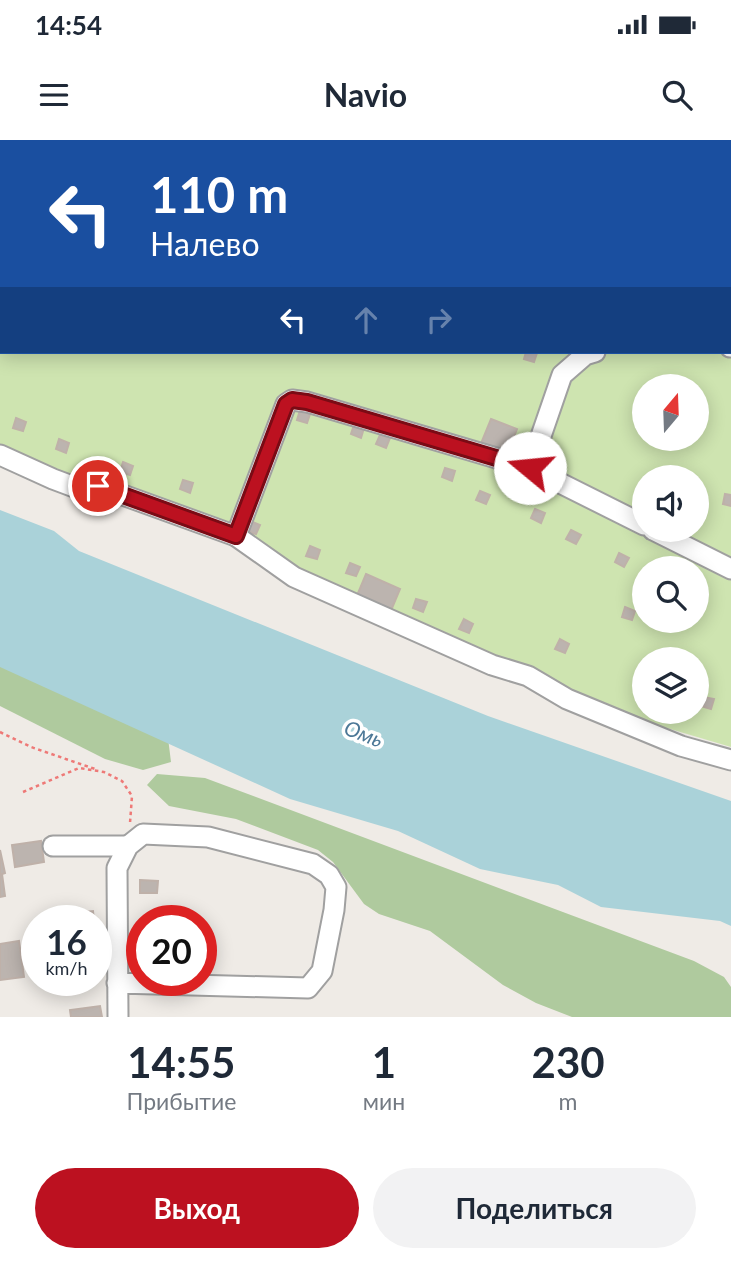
<!DOCTYPE html>
<html lang="ru">
<head>
<meta charset="utf-8">
<style>
  :root { --surface:#fff; --page:#f2f2f3; --text:#1f2937; --muted:#747a83; --accent:#bc1120 }
  body { margin:0; font-family:Lato,sans-serif; background:var(--page); color:var(--text); height:100vh; display:flex; flex-direction:column; font-size:26px; white-space:nowrap }
  * { box-sizing:border-box; margin:0 }
  p { font-size:23px; color:var(--muted) }
  .icon { flex:none; width:38px; height:38px; fill:none; stroke:currentColor; stroke-width:2; stroke-linecap:round; stroke-linejoin:round }
  .map { position:relative; height:877px; overflow:hidden }
  .side { display:flex; flex-direction:column; background:var(--surface); flex:1 }
  .side>* { flex:none }
  .top-card { position:absolute; left:0px; top:0px; width:732px; height:214px; box-shadow:0 4px 18px #0003; background:#1a4fa0; color:#fff; overflow:hidden }
  .needle { width:46px; rotate:19deg }
  .buttons { position:absolute; left:632px; top:234px; display:grid; gap:14px }
  .buttons a { display:grid; place-items:center; width:77px; height:77px; border-radius:50%; background:var(--surface); box-shadow:0 4px 18px #0003; font-size:35px }
  .speed { position:absolute; left:21px; top:765px; display:flex; gap:14px; font-size:35px; font-weight:700; text-align:center }
  .speed>* { display:grid; place-content:center; width:91px; height:91px; border-radius:50%; background:var(--surface); box-shadow:0 4px 18px #0003; line-height:1 }
  .speed small { font-size:18px; font-weight:400 }
  .speed .limit { border:10px solid #d22; background:#fff; color:#111 }
  .pin { position:absolute; display:grid; place-items:center; width:60px; height:60px; color:#fff; margin:-30px; border:4px solid #fff; border-radius:50%; box-shadow:0 2px 7px #0007 }
  .me { position:absolute; width:77px; margin:-38px; rotate:287deg; stroke-linejoin:round; filter:drop-shadow(0 0 5px #0008) }
  .turn { display:flex; align-items:center; gap:24px; height:147px; padding:0 35px; font-size:32px }
  .turn .icon { width:91px; height:91px; stroke-width:2.5 }
  .turn b { display:block; font-size:49px; line-height:60px }
  .lanes { display:flex; align-items:center; height:66px; padding:0 35px; background:#0003; justify-content:center; gap:35px; direction:ltr }
  .lanes .off { opacity:.35 }
  .eta { display:flex; justify-content:space-evenly; align-items:center; height:119px; text-align:center }
  .eta b { font-size:42px; font-weight:700; line-height:49px }
  .cta { display:flex; gap:14px; margin-top:auto; padding:14px 35px }
  .cta a { flex:1; height:80px; border-radius:42px; background:var(--accent); color:#fff; font-size:28px; font-weight:700; line-height:80px; text-align:center }
  .cta a+a { background:var(--page); color:var(--text) }
  .status { display:flex; justify-content:space-between; align-items:center; height:49px; padding:0 35px; background:var(--surface); direction:ltr }
  .status svg { height:19px; fill:currentColor }
  header { display:flex; justify-content:space-between; align-items:center; height:91px; padding:0 35px; background:var(--surface); font-size:32px; font-weight:700 }
  .map>svg:first-child { display:block }
</style>
</head>
<body>
<div class="status"><b>14:54</b><svg viewBox="0 0 49 12"><path d="M0 12V9h3v3zM5 12V6h3v6zM10 12V3h3v9zM15 12V0h3v12zM26 1h20v11H26zM47 4h2v5h-2z"/></svg></div>
<header><svg class="icon" aria-label="menu" viewBox="0 0 24 24"><path d="M4 6h16M4 12h16M4 18h16"/></svg>Navio<svg class="icon" aria-label="search" viewBox="0 0 24 24"><circle cx="10" cy="10" r="6"/><path d="M15 15l6 6"/></svg></header>
<div class="map">
<svg width="731" height="877" viewBox="0 0 731 877">
  <rect width="100%" height="100%" fill="#efebe6"/>
  <g fill="#cee4b0" fill-rule="evenodd">
    <path d="M0 0 162 2H2V212H730L731 148V607L660 586 402 480 223 400 0 308ZM644 247H696V299H644ZM644 338H696V390H644ZM644 429H696V481H644ZM644 520H696V572H644Z"/>
    <path d="M173 0H731V138L730 2Z"/>
  </g>
  <g fill="#afca9e">
    <path d="M0 514 167 590 171 622 143 630 105 619 0 566Z"/>
    <path d="M157 634 205 638 694 821 724 837 731 847V877H572L536 863 503 845 430 791 379 774 364 764 333 722 318 710 236 679 169 666 147 645Z"/>
  </g>
  <path fill="#aad2d9" d="M0 370 54 391 79 411 488 576 731 661V786L720 781 601 767 558 745 480 729 398 691 290 659 0 527Z"/>
  <g fill="#bcb4af" stroke="#bfb1a9" stroke-width="2">
    <path d="M526 212 537 213 534 222 524 219Z"/>
    <path d="M300 270 310 274 307 283 297 280Z"/>
    <path d="M16 278 26 282 23 291 13 288Z"/>
    <path d="M491 279 517 289 506 316 480 306Z"/>
    <path d="M354 285 364 288 361 298 351 294Z"/>
    <path d="M380 295 390 298 386 308 376 304Z"/>
    <path d="M59 299 69 303 66 313 56 309Z"/>
    <path d="M123 322 133 326 130 335 120 332Z"/>
    <path d="M445 328 455 331 452 341 442 337Z"/>
    <path d="M183 340 193 343 190 353 180 349Z"/>
    <path d="M480 351 490 355 486 364 476 360Z"/>
    <path d="M725 354 731 355V366L723 364Z"/>
    <path d="M535 369 545 373 541 383 531 378Z"/>
    <path d="M250 381 260 385 256 394 246 391Z"/>
    <path d="M571 390 581 395 576 404 566 399Z"/>
    <path d="M310 406 320 410 317 419 306 416Z"/>
    <path d="M619 413 629 418 624 427 615 422Z"/>
    <path d="M350 423 360 427 356 436 346 433Z"/>
    <path d="M366 434 400 449 390 473 356 458Z"/>
    <path d="M416 459 427 462 423 472 413 468Z"/>
    <path d="M625 467 635 471 632 480 622 477Z"/>
    <path d="M464 479 473 484 469 493 459 489Z"/>
    <path d="M560 499 569 504 565 513 555 509Z"/>
    <path d="M703 557 714 559 711 569 701 566Z"/>
    <path d="M41 701 44 722 15 727 12 705Z"/>
    <path d="M0 710 5 733 2 734 5 756 0 757Z"/>
    <path d="M140 740 158 741 157 753H140Z"/>
    <path d="M93 771 94 780H67L66 774Z"/>
    <path d="M19 801 24 837 0 840V804Z"/>
    <path d="M100 866 102 877H71L70 870Z"/>
  </g>
  <g fill="none" stroke-linecap="round" stroke-linejoin="round">
    <g stroke="#a0a0a0" stroke-width="23">
      <g id="minor">
        <path d="M166 0 167 2"/>
        <path d="M698 0 700 2"/>
        <path d="M387 2V0"/>
        <path d="M0 125 2 126"/>
        <path d="M730 139H731"/>
        <path d="M730 207H731"/>
        <path d="M0 315 53 339 85 351 98 346 236 396 286 264 292 260 307 262 530 328 644 385"/>
        <path d="M530 328 562 235 585 215 595 212"/>
        <path d="M653 390 731 429"/>
        <path d="M236 396 294 437 492 525 528 536 567 559 681 606 731 620"/>
        <path d="M53 706H128"/>
        <path d="M117 843 308 848 322 831 334 770 336 747 329 735 313 724 208 697 143 694 128 706 117 728 118 877"/>
      </g>
    </g>
    <g stroke="#ee7977" stroke-width="2.5" stroke-dasharray="3.5 3.5" stroke-linecap="butt">
      <path d="M0 592 31 607 95 629"/>
      <path d="M23 652 79 628 104 632 122 641 132 656 130 683"/>
    </g>
    <use href="#minor" stroke="#fff" stroke-width="19"/>
  </g>
  <g fill="none" stroke-linecap="round" stroke-linejoin="round">
    <g stroke="#7a0b15" stroke-width="18">
      <path id="route" d="M98 346 236 396 286 264 292 260 307 262 530 328"/>
    </g>
    <use href="#route" stroke="#bc1120" stroke-width="12"/>
  </g>
  <g text-anchor="middle" dominant-baseline="central" stroke-width="7" stroke-linejoin="round" paint-order="stroke">
    <g font-size="21" font-style="italic" fill="#4c7897" stroke="#fff">
      <text transform="translate(364 593) rotate(21)">Омь</text>
    </g>
  </g>
</svg>
<div class="buttons">
<a><svg class="needle" viewBox="-14 -14 28 28"><path d="M0-13l5 13h-10z" fill="#e53935"/><path d="M0 13l5-13h-10z" fill="#747a83"/></svg></a>
<a><svg class="icon" aria-label="sound" viewBox="0 0 24 24"><path d="M4 9h4l5-4v14l-5-4H4zM17 9q2 3 0 6"/></svg></a>
<a><svg class="icon" aria-label="search" viewBox="0 0 24 24"><circle cx="10" cy="10" r="6"/><path d="M15 15l6 6"/></svg></a>
<a><svg class="icon" aria-label="layers" viewBox="0 0 24 24"><path d="M12 4l9 5-9 5-9-5zM3 14l9 5 9-5"/></svg></a>
</div>
<div class="speed"><div>16<small>km/h</small></div><div class="limit">20</div></div>
<div class="pin" style="left:98px;top:346px;background:#d93025"><svg class="icon" aria-label="arrive" viewBox="0 0 24 24"><path d="M6 21V4h12l-3 4 3 4H6"/></svg></div>
<svg class="me" style="left:530px;top:328px" viewBox="-20 -20 40 40"><circle r="19" fill="#fff"/><path d="M0-13L10 11 0 6-10 11z" fill="#bc1120"/></svg>
<div class="top-card">
<div class="turn"><svg class="icon" aria-label="left" viewBox="0 0 24 24"><path d="M17 20v-9H6M10 6l-5 5 5 5"/></svg><div><b>110 m</b>Налево</div></div>
<div class="lanes"><svg class="icon" aria-label="left" viewBox="0 0 24 24"><path d="M17 20v-9H6M10 6l-5 5 5 5"/></svg><svg class="icon off" aria-label="ahead" viewBox="0 0 24 24"><path d="M12 20V5M6 11l6-6 6 6"/></svg><svg class="icon off" aria-label="right" viewBox="0 0 24 24"><path d="M7 20v-9h11M14 6l5 5-5 5"/></svg></div>
</div>
</div>
<section class="side">
<div class="eta">
<div><b>14:55</b><p>Прибытие</p></div>
<div><b>1</b><p>мин</p></div>
<div><b>230</b><p>m</p></div>
</div>
<div class="cta"><a>Выход</a><a>Поделиться</a></div>
</section>
</body>
</html>
